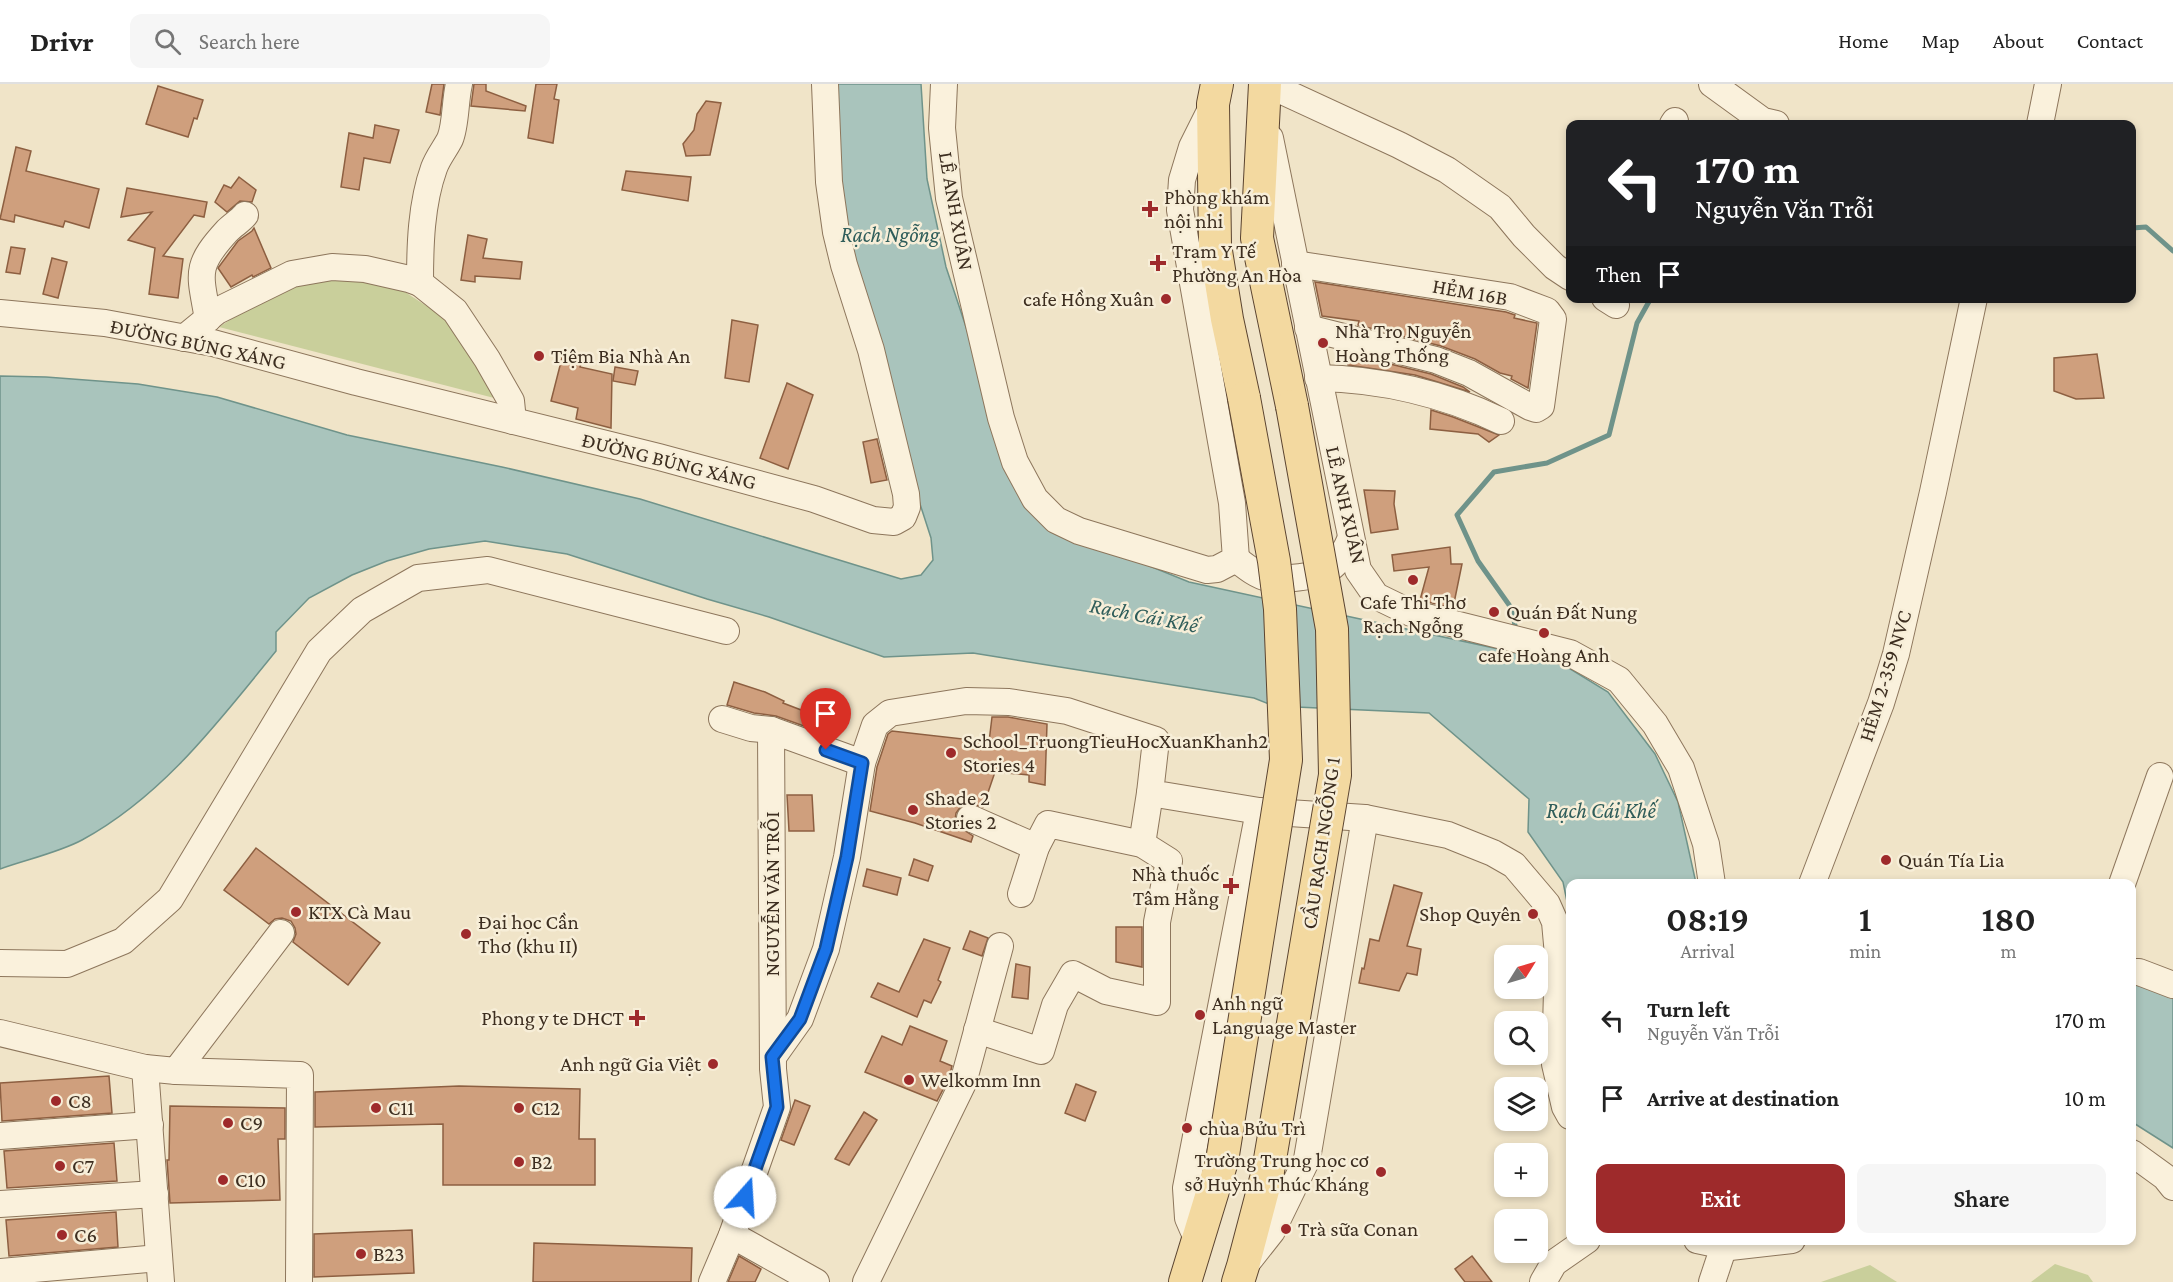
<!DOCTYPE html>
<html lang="en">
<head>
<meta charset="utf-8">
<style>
  :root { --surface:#fff; --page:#f6f6f6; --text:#222; --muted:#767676; --line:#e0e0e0; --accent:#9e2a2b }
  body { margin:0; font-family:"Crimson Pro",serif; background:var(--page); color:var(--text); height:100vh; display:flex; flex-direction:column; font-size:22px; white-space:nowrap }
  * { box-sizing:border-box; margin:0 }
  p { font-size:20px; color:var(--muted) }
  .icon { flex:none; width:33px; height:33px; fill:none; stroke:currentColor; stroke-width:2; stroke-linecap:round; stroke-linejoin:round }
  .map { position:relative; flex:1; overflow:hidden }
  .side { position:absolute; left:1566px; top:795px; width:570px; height:366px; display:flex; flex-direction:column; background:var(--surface); border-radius:12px; box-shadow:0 3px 9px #0003 }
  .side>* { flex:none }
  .guide { position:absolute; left:1566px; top:36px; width:570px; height:183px; border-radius:12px; box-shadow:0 3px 9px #0003; background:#202124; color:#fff; overflow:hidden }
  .needle { width:39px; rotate:53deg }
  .fabs { position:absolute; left:1494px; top:861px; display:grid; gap:12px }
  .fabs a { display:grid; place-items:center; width:54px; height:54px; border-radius:12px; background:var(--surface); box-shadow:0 3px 9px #0003; font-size:30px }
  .pin { position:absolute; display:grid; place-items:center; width:51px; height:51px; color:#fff; margin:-62px -26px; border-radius:50% 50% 50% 0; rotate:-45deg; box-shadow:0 0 6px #0007 }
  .pin .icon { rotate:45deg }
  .me { position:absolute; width:66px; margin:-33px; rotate:19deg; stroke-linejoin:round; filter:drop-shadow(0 0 4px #0008) }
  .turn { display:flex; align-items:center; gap:21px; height:126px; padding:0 30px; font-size:27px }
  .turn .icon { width:78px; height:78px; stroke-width:2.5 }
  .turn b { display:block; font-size:42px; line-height:51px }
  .then { display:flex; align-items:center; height:57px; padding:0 30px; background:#0003; gap:12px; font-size:22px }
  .eta { display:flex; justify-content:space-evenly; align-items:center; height:102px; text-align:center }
  .eta b { font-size:36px; font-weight:600; line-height:42px }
  .button { display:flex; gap:12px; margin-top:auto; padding:12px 30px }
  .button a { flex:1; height:69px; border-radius:12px; background:var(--accent); color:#fff; font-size:24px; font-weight:600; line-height:69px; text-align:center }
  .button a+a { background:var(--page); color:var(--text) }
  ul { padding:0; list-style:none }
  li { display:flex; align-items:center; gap:18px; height:78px; padding:0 30px }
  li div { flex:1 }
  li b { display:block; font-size:22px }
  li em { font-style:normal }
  header { display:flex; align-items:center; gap:36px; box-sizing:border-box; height:84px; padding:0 30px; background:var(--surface); border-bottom:2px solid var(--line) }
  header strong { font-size:28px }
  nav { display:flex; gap:33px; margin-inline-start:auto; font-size:21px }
  .search { width:420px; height:54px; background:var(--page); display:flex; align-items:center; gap:15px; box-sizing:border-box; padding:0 21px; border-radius:12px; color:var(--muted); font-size:22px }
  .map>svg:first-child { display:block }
</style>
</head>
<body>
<header>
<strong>Drivr</strong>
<div class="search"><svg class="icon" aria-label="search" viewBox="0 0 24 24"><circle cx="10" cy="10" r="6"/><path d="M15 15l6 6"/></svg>Search here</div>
<nav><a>Home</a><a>Map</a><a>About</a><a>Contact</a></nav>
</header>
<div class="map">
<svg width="2173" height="1198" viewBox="0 0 2173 1198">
  <rect width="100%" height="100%" fill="#f0e4c8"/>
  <g fill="#c9cf9b">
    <path d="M354 192 402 206 445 234 470 264 498 315 219 243 256 219 297 200Z"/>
    <path d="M2055 1180 2088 1191 2093 1198H2031Z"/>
    <path d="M1870 1181 1897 1198H1821Z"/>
  </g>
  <g fill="#a9c4bc" stroke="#6f938a" stroke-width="1.5">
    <path d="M831 0H921L927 95 946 183 971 258 1058 445 1189 498 1559 578 1608 608 1655 670 1678 718 1696 799 1570 800V832L1563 798 1528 748 1529 715 1429 629 1274 622 1254 614 973 569 884 573 769 533 707 515 567 470 485 457 429 465 387 477 352 491 309 514 276 548V567C219 637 163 712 82 756 60 768 25 776 0 785V292L46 293 138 300 217 313 347 351 502 383 640 415 901 495 921 491 933 476 931 454 910 389 844 160Z"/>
    <path d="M2132 901 2145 902 2173 914V1064L2132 1038Z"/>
  </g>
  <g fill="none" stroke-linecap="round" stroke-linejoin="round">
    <g stroke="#6f938a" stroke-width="5">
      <path d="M2132 144 2146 143 2173 167"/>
      <path d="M1516 547 1512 525 1478 477 1457 431 1494 388 1547 379 1609 351 1637 239 1651 214"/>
    </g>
  </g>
  <g fill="#cf9f7d" stroke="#8d5f41" stroke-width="1.5">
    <path d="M432 0H444L440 31 426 28Z"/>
    <path d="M474 0H486V7L526 22 525 27 471 22Z"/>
    <path d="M536 0H557L554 15 559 16 553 59 528 54Z"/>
    <path d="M158 2 203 16 197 35 194 34 188 53 146 40Z"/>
    <path d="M706 17 721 19 710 71 686 72 683 60 694 46 697 30Z"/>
    <path d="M375 41 399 46 390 79 364 74 359 106 341 103 349 49 373 54Z"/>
    <path d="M16 63 31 67 26 87 99 105 89 144 65 137 63 143 15 131 14 138 0 135Z"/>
    <path d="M626 87 691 93 688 117 622 106Z"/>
    <path d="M239 93 256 106 252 118 240 117 227 128 215 118 224 101 231 104Z"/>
    <path d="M127 104 207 118 204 133 194 131 163 172 183 175 178 214 149 210 155 164 128 156 152 128 121 133Z"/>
    <path d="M254 144 271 184 253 193 252 191 231 203 218 184 238 157 252 147Z"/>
    <path d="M468 151 487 155 483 174 522 178 520 195 475 192V198L461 196Z"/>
    <path d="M11 163 25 165 20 190 6 188Z"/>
    <path d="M52 174 67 178 58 214 43 210Z"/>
    <path d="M1315 198 1506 228 1515 231 1514 234 1537 239 1528 304 1511 295 1512 292 1500 289 1475 275 1441 262 1358 241 1359 237 1322 232Z"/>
    <path d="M732 236 758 241 749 298 725 294Z"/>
    <path d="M564 266 583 272 580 283 612 290 611 344 576 335 578 324 551 317Z"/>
    <path d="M1345 269 1431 290 1463 303 1470 308 1415 291 1348 281Z"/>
    <path d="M2097 270 2104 314 2076 315 2054 307V274Z"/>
    <path d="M615 283 638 287 635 301 613 297Z"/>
    <path d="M787 299 813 311 788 385 760 374Z"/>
    <path d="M1431 326 1453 333 1499 351 1489 358 1478 350 1430 345Z"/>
    <path d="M877 355 887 396 871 399 863 358Z"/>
    <path d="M1364 406 1395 407 1394 420 1398 445 1371 449Z"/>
    <path d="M1450 463 1451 480H1462L1453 524 1420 516 1429 483 1394 487 1392 471Z"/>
    <path d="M734 598 765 608 784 617 783 619 822 634 818 647 776 632 754 629 727 621Z"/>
    <path d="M992 633H1008L1047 640 1045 701 1029 698V691L995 688 983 723 968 719 961 722 956 729 955 736 958 742 973 752 971 758 915 739 870 727 877 683 888 650 892 647 989 658Z"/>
    <path d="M787 711H812L814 747H789Z"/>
    <path d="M256 764 380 859 348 901 293 858 296 850 295 844 291 837 282 834 275 835 269 840 224 806Z"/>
    <path d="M914 775 933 782 928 797 909 791Z"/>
    <path d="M867 785 901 794 897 811 863 802Z"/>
    <path d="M1394 801 1422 809 1407 862 1421 865 1417 891 1407 889 1399 907 1359 899 1362 884 1364 885 1370 855 1379 857Z"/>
    <path d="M1116 843H1142V883L1116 878Z"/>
    <path d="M970 847 988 854 982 872 963 865Z"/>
    <path d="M924 855 950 864 938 896 941 898 931 919 924 916 917 933 871 913 878 899 899 908Z"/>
    <path d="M1016 880 1030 883 1028 915 1012 913Z"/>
    <path d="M910 942 947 957 940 977 952 982 949 994 937 1017 865 988 882 952 902 961Z"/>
    <path d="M109 992 112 1029 2 1037 0 999Z"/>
    <path d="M1076 1000 1096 1008 1085 1037 1065 1029Z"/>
    <path d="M459 1002 580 1005 579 1055H595V1101H443V1040L315 1043V1008Z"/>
    <path d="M795 1016 810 1022 794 1061 781 1056Z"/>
    <path d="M170 1022 285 1024V1055H278L280 1116 170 1119 167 1076H169Z"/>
    <path d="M864 1028 877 1036 849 1081 835 1075Z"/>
    <path d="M114 1059 117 1097 7 1104 4 1067Z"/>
    <path d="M116 1128 118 1163 9 1172 6 1136Z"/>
    <path d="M412 1146 414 1189 314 1193V1150Z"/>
    <path d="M534 1159 692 1164 691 1198H533Z"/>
    <path d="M739 1172 761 1185 755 1198H728Z"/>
    <path d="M1472 1172 1492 1198H1465L1455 1185Z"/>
  </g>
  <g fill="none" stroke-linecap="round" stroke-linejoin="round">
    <g stroke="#8d765c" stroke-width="28">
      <g id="minor">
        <path d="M944 0 942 44 949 114 1001 334 1015 378 1035 415 1056 436 1079 447 1207 486 1217 485 1236 475 1232 419 1180 126 1182 96 1192 63 1213 21"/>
        <path d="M1267 0 1399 61 1447 86 1500 123 1524 152 1555 183 1570 193"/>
        <path d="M1712 0 1763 37 1776 40"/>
        <path d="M1673 40 1675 37"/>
        <path d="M2040 40 2048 0"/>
        <path d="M1270 54 1358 486 1376 512 1411 529 1570 569 1619 596 1655 640 1681 684 1706 760 1712 800"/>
        <path d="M1295 180 1510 213 1547 227 1553 235 1541 322 1536 325 1530 323 1469 289 1436 276 1308 244"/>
        <path d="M420 199C420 162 421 120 434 84 438 73 445 65 450 55 456 41 455 16 459 0"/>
        <path d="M1605 214 1616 221"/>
        <path d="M0 229 105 239 213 259 356 298 659 373 814 415 873 436 894 438 903 433 907 423 906 410 871 266 844 181 836 148 829 98 825 0"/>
        <path d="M208 235C200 189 194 183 227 147 233 141 240 137 245 131"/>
        <path d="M184 254 217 227 292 190 332 183 365 185 409 195 420 199 455 227 487 275 511 317 513 337"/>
        <path d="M1318 294C1381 295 1445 310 1501 337"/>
        <path d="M1236 475C1245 482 1257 492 1268 494 1281 496 1319 493 1329 485 1340 477 1346 466 1351 454"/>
        <path d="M722 635 751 644 771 646"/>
        <path d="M970 734 1036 763"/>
        <path d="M1142 760 1150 709"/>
        <path d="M1812 800 1881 619 1896 570 1933 408 1974 214"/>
        <path d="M2122 800 2160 692"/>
        <path d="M0 879 67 880 123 857 170 815 319 567 362 526 418 494 488 486 726 547"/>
        <path d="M2132 888H2139L2173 901"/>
        <path d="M977 946 1041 967 1055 921 1073 890 1106 907 1157 918V838L1169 777 1142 760 1048 740 1036 763 1021 810"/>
        <path d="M0 949 145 984 176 987 281 849"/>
        <path d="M773 973 800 935 826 865 847 773 862 679 875 641 890 629 966 617 1009 618 1067 627 1156 656 1150 709 1259 727 1365 734 1448 751 1493 769 1514 781 1547 820 1555 838 1558 871 1555 980 1565 1023 1570 1032"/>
        <path d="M145 984 161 1198"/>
        <path d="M176 987 300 991 299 1198"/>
        <path d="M0 1052 150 1041"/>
        <path d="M2132 1069 2165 1093 2173 1103"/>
        <path d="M0 1120 155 1110"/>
        <path d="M732 1151 816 1198"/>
        <path d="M1697 1156 1730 1163 1792 1156"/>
        <path d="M1198 1157 1188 1134 1186 1104 1259 727"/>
        <path d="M1246 1180 1272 1147 1307 1075 1365 734"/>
        <path d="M0 1188 159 1174"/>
        <path d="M712 1198 732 1151 777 1023 773 985 771 646 862 679"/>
        <path d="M866 1198 963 999 1000 862"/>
        <path d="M1543 1198 1554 1179 1587 1156"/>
        <path d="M1712 1198 1724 1162"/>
      </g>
    </g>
    <g stroke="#5b4430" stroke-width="34">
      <g id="major">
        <path d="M1217 0 1213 20 1215 161 1227 235 1244 314"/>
        <path d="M1265 0 1257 154 1292 322"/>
        <path d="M1185 1198 1222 1077"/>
        <path d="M1238 1198 1243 1182 1268 1087"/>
      </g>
    </g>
    <use href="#minor" stroke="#faf1dc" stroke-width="26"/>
    <use href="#major" stroke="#f3d9a0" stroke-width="32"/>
    <g stroke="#5b4430" stroke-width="34" stroke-linecap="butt">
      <g id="major-bridge">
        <path d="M1222 1077 1286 676 1280 525 1274 477 1244 314"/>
        <path d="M1268 1087 1335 691 1332 545 1292 322"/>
      </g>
    </g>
    <use href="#major-bridge" stroke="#f3d9a0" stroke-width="32"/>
  </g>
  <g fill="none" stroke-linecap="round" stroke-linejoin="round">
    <g stroke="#114b97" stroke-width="15">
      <path id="route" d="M745 1113 777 1023 772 973 800 935 826 865 847 773 862 679 826 666"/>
    </g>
    <use href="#route" stroke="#1a73e8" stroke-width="10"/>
  </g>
  <g fill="#9e2a2b" stroke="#f7eed8" stroke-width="2">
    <path d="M1147 116h6v6h6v6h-6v6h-6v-6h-6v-6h6z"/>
    <path d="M1155 170h6v6h6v6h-6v6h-6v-6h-6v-6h6z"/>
    <circle cx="1166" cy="215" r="6"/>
    <circle cx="1323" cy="259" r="6"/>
    <circle cx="539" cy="272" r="6"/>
    <circle cx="1413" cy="496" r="6"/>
    <circle cx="1494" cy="528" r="6"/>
    <circle cx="1544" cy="549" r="6"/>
    <circle cx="951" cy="669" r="6"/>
    <circle cx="913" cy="726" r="6"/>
    <circle cx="1886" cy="776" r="6"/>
    <path d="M1228 793h6v6h6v6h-6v6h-6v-6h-6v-6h6z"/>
    <circle cx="296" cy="828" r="6"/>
    <circle cx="1533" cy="830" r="6"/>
    <circle cx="466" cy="850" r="6"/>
    <circle cx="1200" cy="931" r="6"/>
    <path d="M634 925h6v6h6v6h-6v6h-6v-6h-6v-6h6z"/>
    <circle cx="713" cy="980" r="6"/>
    <circle cx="909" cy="996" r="6"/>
    <circle cx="56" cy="1017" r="6"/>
    <circle cx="376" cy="1024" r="6"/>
    <circle cx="519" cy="1024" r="6"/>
    <circle cx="228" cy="1039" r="6"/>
    <circle cx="1187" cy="1044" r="6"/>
    <circle cx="519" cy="1078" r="6"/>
    <circle cx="60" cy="1082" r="6"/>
    <circle cx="1381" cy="1088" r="6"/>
    <circle cx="223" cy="1096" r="6"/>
    <circle cx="1286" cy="1145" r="6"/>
    <circle cx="62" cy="1151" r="6"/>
    <circle cx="361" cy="1170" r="6"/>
  </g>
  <g text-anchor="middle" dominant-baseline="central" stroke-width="5" stroke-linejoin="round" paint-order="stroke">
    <g font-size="21" fill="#3d2e20" stroke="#f7eed8" text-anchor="start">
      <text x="1164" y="113">Phòng khám<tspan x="1164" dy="24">nội nhi</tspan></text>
      <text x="1172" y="167">Trạm Y Tế<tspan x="1172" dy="24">Phường An Hòa</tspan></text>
      <text x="1154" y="215" text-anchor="end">cafe Hồng Xuân</text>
      <text x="1335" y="247">Nhà Trọ Nguyễn<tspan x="1335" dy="24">Hoàng Thống</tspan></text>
      <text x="551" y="272">Tiệm Bia Nhà An</text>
      <text x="1413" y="518" text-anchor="middle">Cafe Thi Thơ<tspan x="1413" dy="24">Rạch Ngỗng</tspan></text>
      <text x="1506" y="528">Quán Đất Nung</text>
      <text x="1544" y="571" text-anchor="middle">cafe Hoàng Anh</text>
      <text x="963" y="657">School_TruongTieuHocXuanKhanh2<tspan x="963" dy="24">Stories 4</tspan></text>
      <text x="925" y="714">Shade 2<tspan x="925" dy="24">Stories 2</tspan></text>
      <text x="1898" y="776">Quán Tía Lia</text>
      <text x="1219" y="790" text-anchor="end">Nhà thuốc<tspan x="1219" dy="24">Tâm Hằng</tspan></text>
      <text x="308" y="828">KTX Cà Mau</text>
      <text x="1521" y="830" text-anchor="end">Shop Quyên</text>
      <text x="478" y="838">Đại học Cần<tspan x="478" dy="24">Thơ (khu II)</tspan></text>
      <text x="1212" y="919">Anh ngữ<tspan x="1212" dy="24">Language Master</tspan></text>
      <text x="624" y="934" text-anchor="end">Phong y te DHCT</text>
      <text x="701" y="980" text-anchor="end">Anh ngữ Gia Việt</text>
      <text x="921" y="996">Welkomm Inn</text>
      <text x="68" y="1017">C8</text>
      <text x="388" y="1024">C11</text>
      <text x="531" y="1024">C12</text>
      <text x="240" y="1039">C9</text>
      <text x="1199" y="1044">chùa Bửu Trì</text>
      <text x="1369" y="1076" text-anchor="end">Trường Trung học cơ<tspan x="1369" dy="24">sở Huỳnh Thúc Kháng</tspan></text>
      <text x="531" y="1078">B2</text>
      <text x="72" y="1082">C7</text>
      <text x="235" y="1096">C10</text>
      <text x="1298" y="1145">Trà sữa Conan</text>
      <text x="74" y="1151">C6</text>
      <text x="373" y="1170">B23</text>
    </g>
    <g font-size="21" fill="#3d2e20" stroke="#f7eed8">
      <text transform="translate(956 127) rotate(80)">LÊ ANH XUÂN</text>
      <text transform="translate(1470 208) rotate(10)">HẺM 16B</text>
      <text transform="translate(198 260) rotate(12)">ĐƯỜNG BÚNG XÁNG</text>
      <text transform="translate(669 377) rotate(14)">ĐƯỜNG BÚNG XÁNG</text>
      <text transform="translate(1346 421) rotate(77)">LÊ ANH XUÂN</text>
      <text transform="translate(1885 592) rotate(-73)">HẺM 2-359 NVC</text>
      <text transform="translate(1321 759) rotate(-82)">CẦU RẠCH NGỖNG 1</text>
      <text transform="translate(772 810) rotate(-90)">NGUYỄN VĂN TRỖI</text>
    </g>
    <g font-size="22" font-style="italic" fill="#2f5d5a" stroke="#f7eed8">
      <text x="890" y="150">Rạch Ngỗng</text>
      <text transform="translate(1144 531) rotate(11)">Rạch Cái Khế</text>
      <text x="1601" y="726">Rạch Cái Khế</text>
    </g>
  </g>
</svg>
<div class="fabs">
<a><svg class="needle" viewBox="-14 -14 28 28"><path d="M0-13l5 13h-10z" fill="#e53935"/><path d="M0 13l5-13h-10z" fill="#767676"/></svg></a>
<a><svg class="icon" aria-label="search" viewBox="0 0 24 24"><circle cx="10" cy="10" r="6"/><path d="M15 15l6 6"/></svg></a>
<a><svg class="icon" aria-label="layers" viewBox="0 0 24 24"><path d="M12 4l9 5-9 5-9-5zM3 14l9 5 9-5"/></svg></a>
<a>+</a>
<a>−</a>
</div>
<div class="pin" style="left:826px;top:666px;background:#d93025"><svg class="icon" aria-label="arrive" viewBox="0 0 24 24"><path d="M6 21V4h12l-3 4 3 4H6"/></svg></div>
<svg class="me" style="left:745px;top:1113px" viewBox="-20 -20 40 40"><circle r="19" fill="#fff"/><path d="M0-13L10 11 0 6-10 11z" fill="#1a73e8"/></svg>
<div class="guide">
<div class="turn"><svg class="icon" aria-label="left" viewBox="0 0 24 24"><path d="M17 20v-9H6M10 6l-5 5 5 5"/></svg><div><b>170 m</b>Nguyễn Văn Trỗi</div></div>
<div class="then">Then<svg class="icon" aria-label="arrive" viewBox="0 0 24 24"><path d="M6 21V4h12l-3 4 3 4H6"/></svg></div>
</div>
<section class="side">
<div class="eta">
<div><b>08:19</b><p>Arrival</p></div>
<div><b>1</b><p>min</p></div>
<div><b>180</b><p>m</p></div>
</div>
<ul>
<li><svg class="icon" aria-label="left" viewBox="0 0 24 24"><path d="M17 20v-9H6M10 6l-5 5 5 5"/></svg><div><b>Turn left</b><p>Nguyễn Văn Trỗi</p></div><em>170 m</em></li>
<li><svg class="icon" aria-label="arrive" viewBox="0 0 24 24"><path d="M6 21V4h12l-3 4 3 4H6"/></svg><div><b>Arrive at destination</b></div><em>10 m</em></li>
</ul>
<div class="button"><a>Exit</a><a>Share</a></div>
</section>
</div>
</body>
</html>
